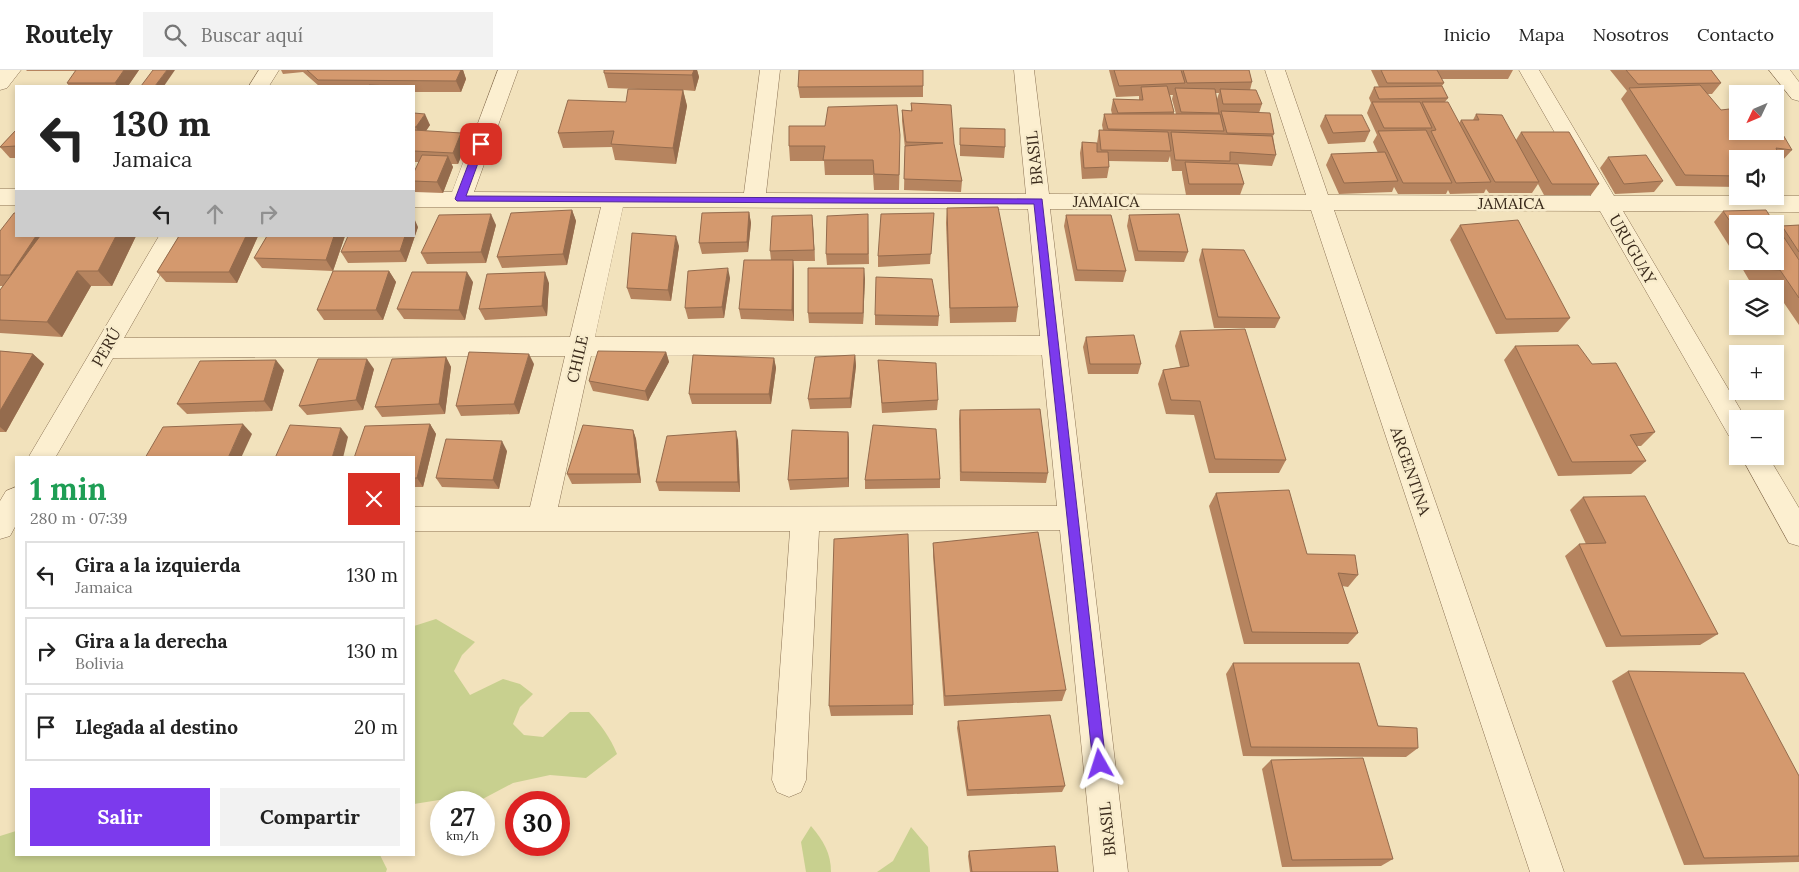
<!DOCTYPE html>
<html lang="es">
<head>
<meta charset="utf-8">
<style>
  :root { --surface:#fff; --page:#f2f2f2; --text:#222; --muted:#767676; --line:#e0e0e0; --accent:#7c3aed }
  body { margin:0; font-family:Lora,serif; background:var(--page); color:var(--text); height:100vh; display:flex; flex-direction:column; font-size:19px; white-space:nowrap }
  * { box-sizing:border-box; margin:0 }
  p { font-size:16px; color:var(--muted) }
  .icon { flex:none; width:28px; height:28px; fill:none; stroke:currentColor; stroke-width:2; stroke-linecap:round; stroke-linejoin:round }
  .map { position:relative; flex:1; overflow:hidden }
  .side { position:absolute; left:15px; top:386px; width:400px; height:400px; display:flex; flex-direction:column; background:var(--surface); border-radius:0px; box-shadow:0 2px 8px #0003 }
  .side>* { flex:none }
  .top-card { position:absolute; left:15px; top:15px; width:400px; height:152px; border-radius:0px; box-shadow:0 2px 8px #0003; background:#fff; color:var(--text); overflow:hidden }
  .needle { width:32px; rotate:226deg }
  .fabs { position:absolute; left:1729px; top:15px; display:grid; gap:10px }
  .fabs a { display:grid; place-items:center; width:55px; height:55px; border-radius:0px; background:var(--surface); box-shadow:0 2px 8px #0003; font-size:25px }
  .speed { position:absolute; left:430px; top:721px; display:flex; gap:10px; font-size:25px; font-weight:700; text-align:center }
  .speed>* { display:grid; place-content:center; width:65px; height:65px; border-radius:50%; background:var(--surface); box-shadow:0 2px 8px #0003; line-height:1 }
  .speed small { font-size:12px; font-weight:400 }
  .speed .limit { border:8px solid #d22; background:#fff; color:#111 }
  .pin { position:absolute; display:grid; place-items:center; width:42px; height:42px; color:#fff; margin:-21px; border-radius:10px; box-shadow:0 2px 8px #0006 }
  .me { position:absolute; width:55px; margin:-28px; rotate:354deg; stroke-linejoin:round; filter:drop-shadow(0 0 4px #0008) }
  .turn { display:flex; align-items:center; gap:18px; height:105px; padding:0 15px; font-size:22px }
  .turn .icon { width:65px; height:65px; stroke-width:2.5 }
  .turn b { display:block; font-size:35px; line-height:42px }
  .lanes { display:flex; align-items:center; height:48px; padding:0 15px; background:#0003; justify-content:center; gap:25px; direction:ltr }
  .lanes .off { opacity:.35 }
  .round { display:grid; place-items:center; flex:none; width:52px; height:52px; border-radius:0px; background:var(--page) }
  .summary { display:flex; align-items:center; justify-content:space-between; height:85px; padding:0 15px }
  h1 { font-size:30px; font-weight:800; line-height:38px; color:#1e9e55 }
  .action { display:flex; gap:10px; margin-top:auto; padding:10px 15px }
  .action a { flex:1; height:58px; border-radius:0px; background:var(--accent); color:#fff; font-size:20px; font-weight:800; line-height:58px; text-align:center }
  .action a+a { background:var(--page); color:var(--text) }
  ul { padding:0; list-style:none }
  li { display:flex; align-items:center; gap:15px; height:68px; margin:0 10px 8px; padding:0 5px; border:2px solid var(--line); border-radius:0px }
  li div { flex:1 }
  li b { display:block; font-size:19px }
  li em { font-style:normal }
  header { display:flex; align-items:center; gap:30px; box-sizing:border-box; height:70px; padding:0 25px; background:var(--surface); border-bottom:1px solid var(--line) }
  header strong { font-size:24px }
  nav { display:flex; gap:28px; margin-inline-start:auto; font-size:18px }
  .search { width:350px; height:45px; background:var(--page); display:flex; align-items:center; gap:12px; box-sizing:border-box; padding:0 18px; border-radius:0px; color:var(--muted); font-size:19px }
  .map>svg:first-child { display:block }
</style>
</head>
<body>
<header>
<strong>Routely</strong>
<div class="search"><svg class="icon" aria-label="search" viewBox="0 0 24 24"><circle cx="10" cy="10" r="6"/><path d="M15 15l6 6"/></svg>Buscar aquí</div>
<nav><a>Inicio</a><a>Mapa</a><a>Nosotros</a><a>Contacto</a></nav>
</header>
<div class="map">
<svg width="1799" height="802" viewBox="0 0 1799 802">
  <rect width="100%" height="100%" fill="#f2e2bc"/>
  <g fill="#c8d08f">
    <path d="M436 549 475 572 462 585 454 601 470 625 503 609 520 614 533 624 520 637 513 654 524 665 543 667 570 642H589C601 655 610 667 617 684L586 708 550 705 513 713 477 732 439 730 414 734V556Z"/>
    <path d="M811 756C823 770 831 783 831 802H806L801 772Z"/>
    <path d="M911 757 928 777 930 802H877L893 791Z"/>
    <path d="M16 761V785H380L387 799 386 802H0V766Z"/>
  </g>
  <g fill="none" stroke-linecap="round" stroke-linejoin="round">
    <g stroke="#8b7254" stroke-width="1">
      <g id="minor">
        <path d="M21 0 7 18 0 20V0Z"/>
        <path d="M259 0H279L269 16H249Z"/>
        <path d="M498 0H518L474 122 744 123 760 0H780L766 123 1026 124 1014 0H1034L1049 124 1306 125 1265 0H1285L1328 125 1591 126 1519 0H1539L1614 126H1799V142L1623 141 1746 349H1738V369L1729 366 1600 141 1334 140 1564 802H1530L1311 140 1050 139 1128 802H1094L1060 460 819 461 806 710 801 722 789 727 777 722 772 710 790 461H414V437H530L565 286 113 288 55 388H28L159 166H182L124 268 570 267 601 137H414V121L452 122ZM623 137 1028 139 1040 266 595 267ZM1042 285 1057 436 558 437 591 286Z"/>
        <path d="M1769 0H1790L1799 12V31L1792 29Z"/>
        <rect x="0" y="119" width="16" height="16"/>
        <path d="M1741 386H1768L1799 438V476L1789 473Z"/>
        <path d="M16 417V455L10 466 0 469V431L6 421Z"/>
      </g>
    </g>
    <use href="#minor" fill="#fcefd0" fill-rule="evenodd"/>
  </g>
  <g fill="#b6845f" fill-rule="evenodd">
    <path d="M26 0H139L128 16H69L67 13 76 1H27Z"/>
    <path d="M281 0H463L466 9 461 22H414V16H319L303 2 283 4Z"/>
    <path d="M604 0H697L699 7 695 21 683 20 687 36 676 94 615 90 612 77 563 78 558 63 626 32 668 20 608 18 604 3Z"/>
    <path d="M923 0V27L800 28 798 17Z"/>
    <path d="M1109 0H1249L1252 12 1250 20 1262 34 1259 43 1274 64 1273 66 1276 85 1272 96 1238 94 1244 114 1240 125H1186L1182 103V101H1172L1170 86 1168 92 1109 91V97L1107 108 1082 109 1080 83 1082 72 1097 73 1099 60H1103L1102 55 1104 44H1112L1111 40 1113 29 1139 30V26L1116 27ZM1215 23H1219L1217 29ZM1170 25H1173L1172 29 1176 44H1174V42Z"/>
    <path d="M1371 0H1513L1508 9H1441L1444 13 1442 16 1448 28 1445 32 1459 53 1461 50H1473L1476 44 1516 70 1521 62 1599 114 1591 125H1544L1538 114 1532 123H1489L1486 119 1484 123 1450 124 1448 120 1446 124H1398L1394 117 1392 122 1339 124 1326 95 1331 84 1378 83 1373 72 1377 65 1367 43 1371 33 1369 28 1374 17H1379Z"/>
    <path d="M1610 0H1711L1721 13 1712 24H1707L1738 61 1792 80 1782 91 1775 90V89H1738V117L1676 116 1621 29 1627 21Z"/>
    <path d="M911 33 954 74 962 111 961 122 904 120 905 78 902 51V40L911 41Z"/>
    <path d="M414 43 430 55 426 61 461 63 466 74 458 94H451L453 97 443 123 415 122 414 120V102L419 92H414Z"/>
    <path d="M1325 45 1370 61 1365 72 1328 74 1320 56Z"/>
    <path d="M789 56 900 81 899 120H874L873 105H825L824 91H790L789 76Z"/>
    <path d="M960 58 1005 77 1004 88 960 86Z"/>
    <path d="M16 60V88H10L0 77Z"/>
    <path d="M1608 87 1663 111 1654 122 1615 124 1600 98Z"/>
    <path d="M947 138 1018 237 1016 252 950 253 946 153Z"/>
    <path d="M572 140 576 151 567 195 502 198 497 187Z"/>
    <path d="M1723 141 1738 154V190L1714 152Z"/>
    <path d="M749 142 751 153 748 182 702 184 699 173Z"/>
    <path d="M868 144 869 194 827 195 826 184Z"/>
    <path d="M1066 145 1126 201 1123 212 1075 211 1064 156Z"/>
    <path d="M1129 145 1188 182 1184 192 1135 191 1127 156Z"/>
    <path d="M933 154 930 194 878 197V186Z"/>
    <path d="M496 155 486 193 427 194 421 183Z"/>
    <path d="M1460 155 1570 248 1558 262 1496 264 1450 170Z"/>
    <path d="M1799 155V255L1769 211 1749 210 1738 191H1775L1778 159 1782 156Z"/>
    <path d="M813 156 815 191H793L794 201V251L741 249 739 239 771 190 770 181Z"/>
    <path d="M418 157 406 192 348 193 341 182Z"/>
    <path d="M0 161 16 166H136L112 216H91L62 267 0 263V220L3 216H0Z"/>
    <path d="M179 166H258L237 213 166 212 157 202Z"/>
    <path d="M267 166H345L333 201H389L396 212 383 250H324L317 240 333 201 262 198 254 188Z"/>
    <path d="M679 176 671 231 631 229 627 218Z"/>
    <path d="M1202 179 1280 248 1275 258H1214L1199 190Z"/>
    <path d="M730 208 724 248 688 249 685 238Z"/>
    <path d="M865 208 863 254 809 253 808 243Z"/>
    <path d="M473 212 465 250 404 249 397 239Z"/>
    <path d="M549 213 547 246 485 250 479 239Z"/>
    <path d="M875 245 939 246 938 256 875 255Z"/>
    <path d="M1180 261 1286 390 1279 403H1209L1194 345 1166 344 1158 314 1163 300 1180 297 1175 276Z"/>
    <path d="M1086 267 1141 294 1138 304H1088L1083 277Z"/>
    <path d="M1515 276 1592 294 1655 362 1641 376H1637L1646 391 1631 404 1558 406 1504 290Z"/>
    <path d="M0 281 33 284 44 294 6 362H0Z"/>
    <path d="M666 282 669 292 648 331 593 321 589 311Z"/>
    <path d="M855 285 856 296 851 338 810 339 808 329Z"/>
    <path d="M446 287 451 297 445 344 382 347 375 337Z"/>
    <path d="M774 288 776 298 771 334H692L689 324Z"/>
    <path d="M878 290 938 330 937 340 882 343Z"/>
    <path d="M534 294 519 344 461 346 456 336Z"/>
    <path d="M374 299 363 340 307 345 299 336Z"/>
    <path d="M284 300 272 341 187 344 177 334Z"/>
    <path d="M960 340 1048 403 1046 413 960 411 959 349Z"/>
    <path d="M430 354 436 364 423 417H414V388Z"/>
    <path d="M633 360 636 369 641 413 572 414 567 404Z"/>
    <path d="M848 362 849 371V417L790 420 788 410Z"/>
    <path d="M738 370 740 422 659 421 656 412Z"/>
    <path d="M507 381 499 419 442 417 436 408Z"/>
    <path d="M940 409V418L865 419V410Z"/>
    <path d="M1216 423 1307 484 1358 505 1348 517 1342 516 1358 563 1348 574H1244L1209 436Z"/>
    <path d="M1583 427 1718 564 1700 575 1606 577 1565 486 1579 474H1586L1570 440Z"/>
    <path d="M933 473 1066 620 1062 631 944 636 933 486Z"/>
    <path d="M1233 593 1378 656 1418 678 1406 687 1243 686 1226 604Z"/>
    <path d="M1628 601 1799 706V792L1684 795 1612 611Z"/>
    <path d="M913 635V645L831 646 829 636Z"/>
    <path d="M958 651 1065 716 1062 722 967 726 957 658Z"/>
    <path d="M1271 690 1393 789 1381 796 1282 797 1262 699Z"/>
    <path d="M969 781 1058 802H970L968 786Z"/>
  </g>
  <g fill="#946b4d">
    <path d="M124 0H139L128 16H117L115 13Z"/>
    <path d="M167 0H175L164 16H155Z"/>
    <path d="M461 0H463L466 9 461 22 456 11Z"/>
    <path d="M694 0H697L699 7 695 21 692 5Z"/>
    <path d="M683 20 687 36 676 94 673 78Z"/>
    <path d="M425 44 430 55 421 68 416 57Z"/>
    <path d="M461 63 466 74 458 94 453 83Z"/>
    <path d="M448 86 453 97 443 123 437 112Z"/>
    <path d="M572 140 576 151 567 195 563 184Z"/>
    <path d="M749 142 751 153 748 182 747 172Z"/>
    <path d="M491 144 496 155 486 193 481 182Z"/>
    <path d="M812 145 813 156 815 191 814 180Z"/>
    <path d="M414 148 418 157 406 192 400 181 405 166H414Z"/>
    <path d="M36 166H54L21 216 10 205Z"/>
    <path d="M116 166H136L112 216 98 201Z"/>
    <path d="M246 166H258L237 213 229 202Z"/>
    <path d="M334 166H345L333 201 326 190Z"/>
    <path d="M676 166 679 176 671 231 668 220Z"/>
    <path d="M793 190 794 201V251L792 240Z"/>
    <path d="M728 198 730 208 724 248 722 237Z"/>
    <path d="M864 198 865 208 863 254V243Z"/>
    <path d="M77 201 91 216 62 267 47 252Z"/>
    <path d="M389 201 396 212 383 250 376 240Z"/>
    <path d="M467 202 473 212 465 250 459 240Z"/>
    <path d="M545 202 549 213 547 246 542 236Z"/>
    <path d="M666 282 669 292 648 331 645 321Z"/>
    <path d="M33 284 44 294 6 362 0 357V341Z"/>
    <path d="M529 284 534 294 519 344 514 334Z"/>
    <path d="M855 285 856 296 851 338 850 328Z"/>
    <path d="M446 287 451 297 445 344 439 334Z"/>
    <path d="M774 288 776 298 771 334 769 324Z"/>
    <path d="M367 289 374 299 363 340 356 330Z"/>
    <path d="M276 290 284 300 272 341 264 331Z"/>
    <path d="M243 354 252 364 241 388H228Z"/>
    <path d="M430 354 436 364 423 417 417 408Z"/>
    <path d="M341 358 348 367 343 388H332Z"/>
    <path d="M633 360 636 369 641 413 638 404Z"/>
    <path d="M736 361 738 370 740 422 738 412Z"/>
    <path d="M848 362 849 371V417L848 408Z"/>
    <path d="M502 371 507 381 499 419 493 410Z"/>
  </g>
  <g fill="#d4996e" stroke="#946b4d">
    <path d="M76 0H124L115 13H67Z"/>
    <path d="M153 0H167L155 16H141Z"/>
    <path d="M307 0H461L456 11 318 10Z"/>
    <path d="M604 0H694L692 5 604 3Z"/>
    <path d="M799 0H923V16L798 17Z"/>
    <path d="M1114 0H1181L1185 13 1119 16Z"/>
    <path d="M1183 0H1249L1252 12 1187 13Z"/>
    <path d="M1381 0H1437L1444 13H1387Z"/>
    <path d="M1626 0H1711L1721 13 1638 14Z"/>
    <path d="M369 15 390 16H369Z"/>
    <path d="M1700 15 1721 40 1738 38V61H1769L1782 63 1792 80 1776 78 1778 83 1759 82 1764 89H1738V106L1685 105 1629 18Z"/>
    <path d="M1167 16 1174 42 1118 43 1113 29 1143 30 1141 17Z"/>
    <path d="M1442 16 1448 28 1379 29 1374 17Z"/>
    <path d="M1175 18 1215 19 1219 43 1181 42Z"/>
    <path d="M628 19 683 20 673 78 611 74 614 61 558 63 568 30 626 32Z"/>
    <path d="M1220 19 1256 20 1262 34H1223Z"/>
    <path d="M1372 32H1420L1432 58H1384Z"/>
    <path d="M1422 32H1448L1491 112 1456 113 1431 61 1436 60Z"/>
    <path d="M911 33 951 35 954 74 962 111 904 109 905 76 943 73 906 72 902 40 912 41Z"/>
    <path d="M897 35 900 65 899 105 874 104 873 90H823L825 76H789V56H825L828 37Z"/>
    <path d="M1221 41 1270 43 1274 64 1227 63Z"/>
    <path d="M414 43 425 44 416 57H414Z"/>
    <path d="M1104 44H1220L1224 61 1108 59Z"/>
    <path d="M1476 44 1502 45 1539 112H1495L1461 50H1479Z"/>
    <path d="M1325 45H1362L1370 61 1333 63Z"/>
    <path d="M960 58 1005 59V77L960 75Z"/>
    <path d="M16 60V76L0 77Z"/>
    <path d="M414 60 461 63 453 83 414 81Z"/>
    <path d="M1099 60 1168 62 1171 81 1101 80Z"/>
    <path d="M1426 60 1452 113H1403L1378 61Z"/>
    <path d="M1171 62 1272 66 1276 85 1230 82V91L1175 90Z"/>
    <path d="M1521 62H1569L1599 114H1552Z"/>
    <path d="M1082 72 1097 73V82H1108L1109 97 1084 98Z"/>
    <path d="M1385 82 1398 111 1344 113 1331 84Z"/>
    <path d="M422 85 448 86 437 112 414 111V102Z"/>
    <path d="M1646 85 1663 111 1624 114 1608 87Z"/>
    <path d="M1185 92 1238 94 1244 114H1189Z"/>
    <path d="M998 137 1018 237 950 238 947 138Z"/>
    <path d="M572 140 563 184 497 187 511 143Z"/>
    <path d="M1766 140 1775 154H1738V163L1723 141Z"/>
    <path d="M749 142 747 172 699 173 702 143Z"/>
    <path d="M14 143H16V166H36L10 205H0V161Z"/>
    <path d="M934 143 931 184 878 186 881 144Z"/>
    <path d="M491 144 481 182 421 183 439 145Z"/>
    <path d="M868 144V184H826L827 146Z"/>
    <path d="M1179 144 1188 182 1138 181 1129 145Z"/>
    <path d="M812 145 814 180 770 181 772 146Z"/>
    <path d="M1066 145H1111L1126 201 1077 200Z"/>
    <path d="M1518 150 1570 248 1506 249 1460 155Z"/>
    <path d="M1775 154 1799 190V228L1780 200 1760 199 1755 191H1775Z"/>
    <path d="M1799 155V182L1782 156Z"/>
    <path d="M632 163 676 166 668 220 627 218Z"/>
    <path d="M40 166H116L98 201H77L47 252 0 250V220Z"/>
    <path d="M179 166H246L229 202H157Z"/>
    <path d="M267 166H334L326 190 254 188Z"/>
    <path d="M348 166H405L400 181 341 182Z"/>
    <path d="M1202 179 1244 180 1280 248 1218 247Z"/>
    <path d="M744 190H793L792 240 739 239Z"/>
    <path d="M728 198 722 237 685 238 688 201Z"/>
    <path d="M808 198H864L863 243H808Z"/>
    <path d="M333 201H389L376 240H317Z"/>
    <path d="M412 202H467L459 240 397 239Z"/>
    <path d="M545 202 542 236 479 239 487 204Z"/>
    <path d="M876 207 932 209 939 246 875 245Z"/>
    <path d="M1245 259 1286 390 1215 389 1200 331 1171 330 1163 300 1189 296 1180 261Z"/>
    <path d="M1134 265 1141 294H1090L1086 267Z"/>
    <path d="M1578 275 1592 294 1616 293 1655 362 1630 365 1646 391 1572 392 1515 276Z"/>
    <path d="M0 281 33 284 0 341Z"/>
    <path d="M598 281 666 282 645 321 589 311Z"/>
    <path d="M469 282 529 284 514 334 456 336Z"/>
    <path d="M693 285 774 288 769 324H689Z"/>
    <path d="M855 285 850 328 808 329 815 287Z"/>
    <path d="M446 287 439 334 375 337 392 289Z"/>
    <path d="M318 289H367L356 330 299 336Z"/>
    <path d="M276 290 264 331 177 334 200 291Z"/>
    <path d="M878 290 936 293 938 330 882 333Z"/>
    <path d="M1040 339 1048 403 961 402 960 340Z"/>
    <path d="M243 354 228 388H145L163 357Z"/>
    <path d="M430 354 417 408H414V388H354L365 356Z"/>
    <path d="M290 355 341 358 332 388H275Z"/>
    <path d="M583 355 633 360 638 404H567Z"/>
    <path d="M873 355 936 359 940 409 865 410Z"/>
    <path d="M792 360 848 362V408L788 410Z"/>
    <path d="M736 361 738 412H656L667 366Z"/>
    <path d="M446 369 502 371 493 410 436 408Z"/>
    <path d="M1289 420 1307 484 1355 485 1358 505 1338 503 1358 563 1252 562 1216 423Z"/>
    <path d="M1645 426 1718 564 1621 566 1579 474 1606 473 1583 427Z"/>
    <path d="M1038 462 1066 620 945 626 933 473Z"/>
    <path d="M908 464 913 635 829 636 834 469Z"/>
    <path d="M1233 593H1359L1378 656 1417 658 1418 678 1251 677Z"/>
    <path d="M1628 601 1744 603 1799 706V786L1704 788Z"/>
    <path d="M1050 645 1065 716 968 720 958 651Z"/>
    <path d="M1363 688 1393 789 1292 790 1271 690Z"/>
    <path d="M1055 776 1058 802H972L969 781Z"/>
  </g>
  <path fill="#7c3aed" stroke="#51269a" d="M481 71 485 74 466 126 1042 129 1106 694 1104 698 1100 700 1095 698 1093 694 1034 134 457 131 455 129 476 74Z"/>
  <g text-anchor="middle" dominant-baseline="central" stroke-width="5" stroke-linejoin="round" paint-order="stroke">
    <g font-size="16" fill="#39291a" stroke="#f8eccc">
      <text transform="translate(1034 88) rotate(-96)">BRASIL</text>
      <text x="1106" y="131">JAMAICA</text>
      <text x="1511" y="133">JAMAICA</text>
      <text transform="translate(1633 179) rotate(60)">URUGUAY</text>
      <text transform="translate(106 277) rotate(-60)">PERÚ</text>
      <text transform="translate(577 289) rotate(-77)">CHILE</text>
      <text transform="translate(1411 401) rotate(71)">ARGENTINA</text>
      <text transform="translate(1107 759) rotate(-96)">BRASIL</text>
    </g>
  </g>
</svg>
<div class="fabs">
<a><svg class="needle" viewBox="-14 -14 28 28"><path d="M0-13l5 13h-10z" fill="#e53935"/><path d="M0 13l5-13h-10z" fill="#767676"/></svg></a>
<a><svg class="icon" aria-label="sound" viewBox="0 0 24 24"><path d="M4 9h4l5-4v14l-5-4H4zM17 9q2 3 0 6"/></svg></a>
<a><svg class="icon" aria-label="search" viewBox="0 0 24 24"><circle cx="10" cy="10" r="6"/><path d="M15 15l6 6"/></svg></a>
<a><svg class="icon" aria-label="layers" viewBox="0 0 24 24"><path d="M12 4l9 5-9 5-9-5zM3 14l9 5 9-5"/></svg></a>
<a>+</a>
<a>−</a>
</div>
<div class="speed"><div>27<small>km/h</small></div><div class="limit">30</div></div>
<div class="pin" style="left:481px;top:74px;background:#d93025"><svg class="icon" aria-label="arrive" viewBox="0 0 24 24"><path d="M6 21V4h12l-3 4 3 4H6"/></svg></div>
<svg class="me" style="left:1100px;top:694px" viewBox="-20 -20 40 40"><path d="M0-17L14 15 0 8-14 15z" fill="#7c3aed" stroke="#fff" stroke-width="4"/></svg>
<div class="top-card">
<div class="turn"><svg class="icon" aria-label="left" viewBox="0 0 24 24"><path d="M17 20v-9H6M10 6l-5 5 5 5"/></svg><div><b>130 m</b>Jamaica</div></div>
<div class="lanes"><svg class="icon" aria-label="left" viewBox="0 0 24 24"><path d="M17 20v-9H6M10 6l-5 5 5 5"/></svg><svg class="icon off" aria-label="ahead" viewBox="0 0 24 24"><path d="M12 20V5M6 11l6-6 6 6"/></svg><svg class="icon off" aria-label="right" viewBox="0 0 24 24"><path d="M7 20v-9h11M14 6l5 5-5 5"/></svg></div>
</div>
<section class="side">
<div class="summary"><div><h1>1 min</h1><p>280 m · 07:39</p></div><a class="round" style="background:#d93025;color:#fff"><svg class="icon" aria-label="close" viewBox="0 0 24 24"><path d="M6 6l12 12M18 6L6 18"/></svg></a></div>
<ul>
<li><svg class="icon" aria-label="left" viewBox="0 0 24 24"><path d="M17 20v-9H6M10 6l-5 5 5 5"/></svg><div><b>Gira a la izquierda</b><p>Jamaica</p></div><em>130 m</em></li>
<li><svg class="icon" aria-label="right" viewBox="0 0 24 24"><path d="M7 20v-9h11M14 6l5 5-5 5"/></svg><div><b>Gira a la derecha</b><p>Bolivia</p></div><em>130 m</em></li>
<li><svg class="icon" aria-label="arrive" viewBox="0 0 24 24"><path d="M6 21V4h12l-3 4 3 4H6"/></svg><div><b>Llegada al destino</b></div><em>20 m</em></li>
</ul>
<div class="action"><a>Salir</a><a>Compartir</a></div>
</section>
</div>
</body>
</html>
